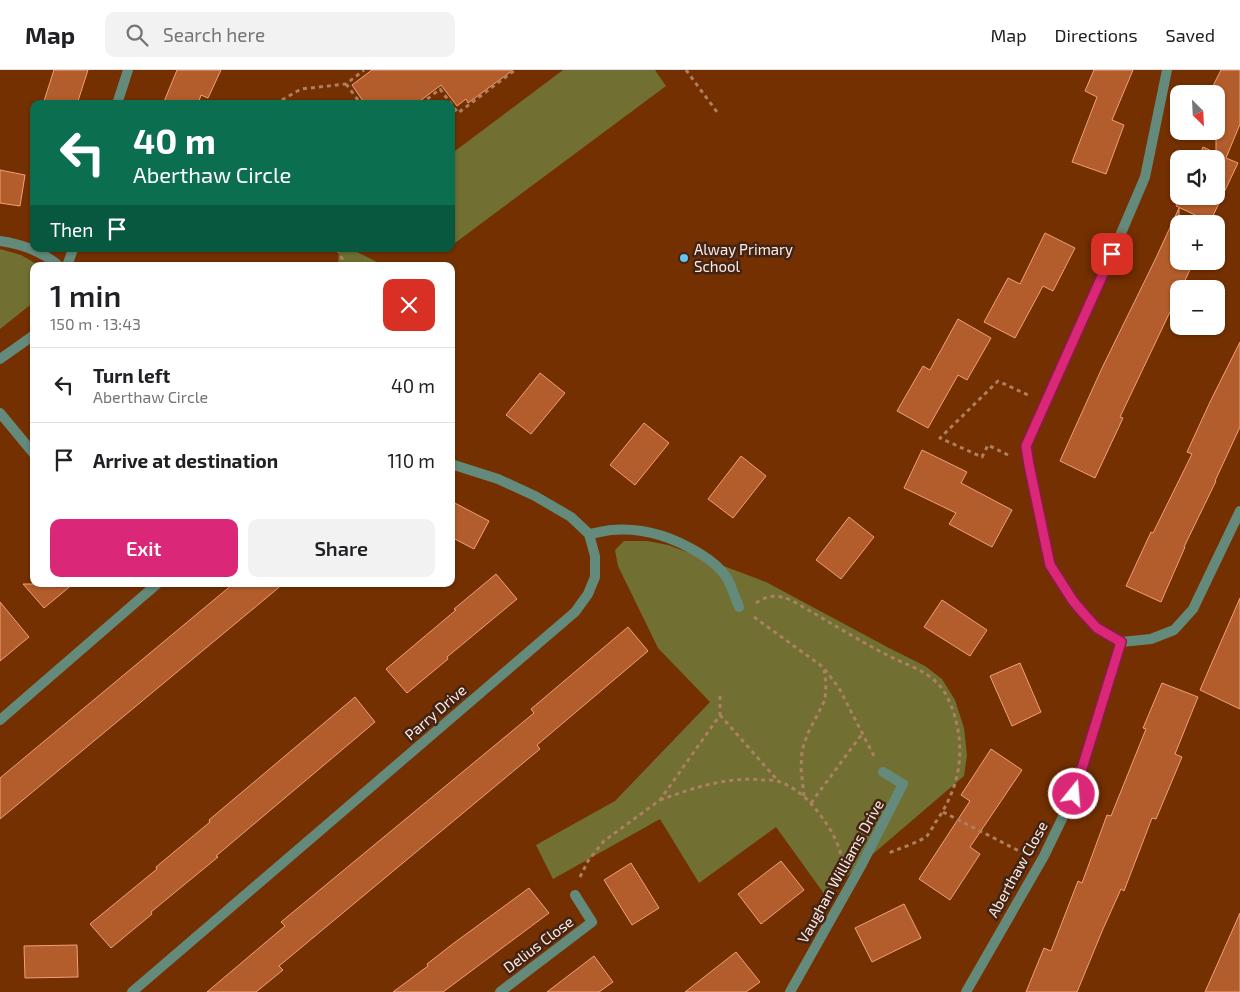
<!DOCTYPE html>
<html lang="en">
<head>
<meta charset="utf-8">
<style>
  :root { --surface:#fff; --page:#f2f2f2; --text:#202124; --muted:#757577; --line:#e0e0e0; --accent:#db2777 }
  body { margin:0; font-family:"Exo 2",sans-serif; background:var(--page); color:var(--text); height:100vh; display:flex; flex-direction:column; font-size:19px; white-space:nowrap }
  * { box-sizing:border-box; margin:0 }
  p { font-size:16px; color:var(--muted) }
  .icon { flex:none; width:28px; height:28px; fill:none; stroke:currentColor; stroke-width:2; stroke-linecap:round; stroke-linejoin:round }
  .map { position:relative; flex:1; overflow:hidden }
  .sheet { position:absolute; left:30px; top:192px; width:425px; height:325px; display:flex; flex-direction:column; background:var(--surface); border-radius:10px; box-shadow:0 1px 4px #0004 }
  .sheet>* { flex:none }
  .top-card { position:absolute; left:30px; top:30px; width:425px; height:152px; border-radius:10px; box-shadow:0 1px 4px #0004; background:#0b6e4f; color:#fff; overflow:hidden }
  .needle { width:32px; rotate:156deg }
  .controls { position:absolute; left:1170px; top:15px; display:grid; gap:10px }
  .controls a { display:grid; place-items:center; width:55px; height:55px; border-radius:10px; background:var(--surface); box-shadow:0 1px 4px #0004; font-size:25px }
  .pin { position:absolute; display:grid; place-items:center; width:42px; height:42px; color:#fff; margin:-21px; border-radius:10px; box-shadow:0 2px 8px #0006 }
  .me { position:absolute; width:55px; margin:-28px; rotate:17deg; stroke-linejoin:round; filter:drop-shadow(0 0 4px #0008) }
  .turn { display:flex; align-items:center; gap:18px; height:105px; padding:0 20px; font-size:22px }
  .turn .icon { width:65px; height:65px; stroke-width:2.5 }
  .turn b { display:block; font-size:35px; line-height:42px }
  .then { display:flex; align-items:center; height:48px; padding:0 20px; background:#0003; gap:10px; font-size:19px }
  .round { display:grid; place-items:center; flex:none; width:52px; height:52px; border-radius:10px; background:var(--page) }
  .overview { display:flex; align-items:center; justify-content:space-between; height:85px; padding:0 20px }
  h1 { font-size:30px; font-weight:600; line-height:38px }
  .cta { display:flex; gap:10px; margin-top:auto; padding:10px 20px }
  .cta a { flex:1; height:58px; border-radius:10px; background:var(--accent); color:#fff; font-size:20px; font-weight:600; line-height:58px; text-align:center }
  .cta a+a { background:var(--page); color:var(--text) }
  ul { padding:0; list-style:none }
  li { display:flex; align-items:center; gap:15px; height:75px; padding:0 20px; border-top:1px solid var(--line) }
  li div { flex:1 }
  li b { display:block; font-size:19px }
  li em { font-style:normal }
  header { display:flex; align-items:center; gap:30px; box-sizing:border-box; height:70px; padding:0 25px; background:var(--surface); border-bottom:1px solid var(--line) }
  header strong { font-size:24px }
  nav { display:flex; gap:28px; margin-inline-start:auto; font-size:18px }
  .search { width:350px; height:45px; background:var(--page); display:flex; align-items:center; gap:12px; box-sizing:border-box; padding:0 18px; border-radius:10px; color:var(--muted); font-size:19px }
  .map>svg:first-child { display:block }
</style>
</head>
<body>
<header>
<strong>Map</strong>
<div class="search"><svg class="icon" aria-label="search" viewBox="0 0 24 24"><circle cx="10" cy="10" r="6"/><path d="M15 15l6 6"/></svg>Search here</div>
<nav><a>Map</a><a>Directions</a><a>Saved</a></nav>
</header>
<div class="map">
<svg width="1240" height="922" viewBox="0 0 1240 922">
  <rect width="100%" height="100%" fill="#743000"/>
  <g fill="#717032">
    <path d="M563 0H655L666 16 451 176V84Z"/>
    <path d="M0 179 21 185 40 196H34V232L0 259Z"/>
    <path d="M339 179H351L385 196H338Z"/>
    <path d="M624 471H647L668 475 766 512 889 578 925 596 942 609 955 630 964 658 967 685 964 706 825 825 776 757 699 813 660 749 553 809 536 775 615 731 710 632 658 578 618 496 615 480Z"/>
  </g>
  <g fill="#b25d2b" stroke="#f0a178">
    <path d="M54 0H88L77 34H43Z"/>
    <path d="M177 0H221L208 28 201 25 198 34H163Z"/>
    <path d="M372 0H513L468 33 466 29 457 36 441 15 416 34H365L352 15Z"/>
    <path d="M1094 0H1133L1112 50 1124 55 1106 104 1072 92 1097 27 1085 21Z"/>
    <path d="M1221 0H1240V54L1226 88 1238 93 1210 152 1176 136 1181 126H1216V89H1198L1203 77 1216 83V24H1209Z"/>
    <path d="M0 100 25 105 20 136 0 133Z"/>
    <path d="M1179 138V191H1194L1181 219H1179V223L1120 347 1123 348 1095 408 1060 391 1102 298 1155 190Z"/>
    <path d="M1045 163 1075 178 1053 221 1043 216 1015 268 984 252 1008 208 1020 214Z"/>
    <path d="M958 249 991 268 967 310 958 305 928 358 897 341 923 296 930 300Z"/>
    <path d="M1240 272V357L1215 411H1216L1184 477H1185L1161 532 1126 516 1151 462 1153 463 1192 384 1187 382 1210 332Z"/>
    <path d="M540 303 565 323 531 364 506 345Z"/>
    <path d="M644 353 669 373 635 415 610 395Z"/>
    <path d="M922 380 967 402 961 413 1012 440 992 477 949 454 956 443 904 418Z"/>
    <path d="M741 386 766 406 733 448 708 429Z"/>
    <path d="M451 431 489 451 474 479 451 467Z"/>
    <path d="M849 447 874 467 841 509 816 490Z"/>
    <path d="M496 504 517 529 447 587 448 589 407 623 386 599 456 540 454 539Z"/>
    <path d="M23 514H73L44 538Z"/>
    <path d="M233 514H283L0 749V708Z"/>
    <path d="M1240 528V639L1200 620Z"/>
    <path d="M942 530 987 560 970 586 924 557Z"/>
    <path d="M0 532 29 567 0 591Z"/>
    <path d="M628 557 648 581 537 675 540 679 279 896 283 900 256 922H207L285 856 281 852 534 643 531 639Z"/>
    <path d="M1020 593 1041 642 1012 656 990 606Z"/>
    <path d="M1162 613 1198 627 1175 684 1182 687 1156 749 1152 748 1124 821 1121 819 1103 859 1077 922H1026L1044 878 1051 881 1078 811 1082 813 1107 745 1111 746 1146 659 1143 658Z"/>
    <path d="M355 627 375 652 216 786 218 787 151 842 152 844 111 878 90 854 157 799 156 797 210 752 209 750Z"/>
    <path d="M991 679 1022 700 970 777 980 784 950 830 919 809 970 731 961 725Z"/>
    <path d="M781 791 804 820 761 854 738 824Z"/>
    <path d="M631 793 659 838 632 855 604 810Z"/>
    <path d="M529 818 549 843 443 922H393L428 896 427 894 454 873Z"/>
    <path d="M904 834 921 868 872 892 855 858Z"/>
    <path d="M1240 843V922H1205Z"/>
    <path d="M77 875 78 907 25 908 24 876Z"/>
    <path d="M736 882 760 912 746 922H685Z"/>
    <path d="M594 886 613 912 599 922H547Z"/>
  </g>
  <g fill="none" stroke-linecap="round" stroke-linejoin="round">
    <g stroke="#ae7f60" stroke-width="3" stroke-dasharray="4 4" stroke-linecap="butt">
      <path d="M686 0 717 42"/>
      <path d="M346 14 361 34"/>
      <path d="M275 34 301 19 346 14 364 0"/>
      <path d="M421 34 440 19 458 43 515 0"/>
      <path d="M337 179 346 196"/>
      <path d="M1008 385 988 375 982 387 940 368 998 311 1028 325"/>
      <path d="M756 533C769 524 777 525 791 530 823 548 854 568 887 585 904 594 926 600 939 615 945 621 949 630 952 638 967 679 960 718 935 753 933 757 930 762 927 766 922 771 898 779 889 783"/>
      <path d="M754 547 823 597 839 618 874 686"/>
      <path d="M720 645 778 711"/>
      <path d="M804 726 801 698 802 680 808 663 825 630 826 613 824 600"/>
      <path d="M660 730C693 718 728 706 764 710 769 710 775 710 780 712 796 718 808 729 818 742 829 756 839 772 842 790"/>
      <path d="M811 733 862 664"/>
      <path d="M943 742 1025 784"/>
      <path d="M580 807 588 791 604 771 660 730 720 645V622"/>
    </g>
    <g stroke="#648a7b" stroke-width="10">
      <path d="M1167 0 1145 107 1119 168 1026 375 1029 395 1050 495 1073 531 1097 558 1121 572 1151 569 1174 560 1193 539 1240 441"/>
      <path d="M117 34 128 0"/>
      <path d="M0 171C21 174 43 182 59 196"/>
      <path d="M67 196 73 179"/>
      <path d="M0 289 34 265"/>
      <path d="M0 343 34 384"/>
      <path d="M589 464C596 463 604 461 611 460 642 457 673 467 699 483 709 489 720 497 727 508 732 517 735 528 739 537"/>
      <path d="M0 650 157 514"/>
      <path d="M132 922 575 542 588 524 595 507V486L589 464 571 447 535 426 498 409 451 394"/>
      <path d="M500 922 592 852 575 825"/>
      <path d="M790 922 862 794 903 714 883 702"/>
      <path d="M966 922 1044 786 1074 724 1121 572"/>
    </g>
  </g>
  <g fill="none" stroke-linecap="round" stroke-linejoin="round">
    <g stroke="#8e194d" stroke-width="12">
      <path id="route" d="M1074 724 1121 572 1097 558 1085 545 1073 531 1050 495 1029 395 1026 376 1112 184"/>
    </g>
    <use href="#route" stroke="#db2777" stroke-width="9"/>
  </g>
  <circle fill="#64c5ee" stroke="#432414" stroke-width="2" cx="684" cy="188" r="5"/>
  <g text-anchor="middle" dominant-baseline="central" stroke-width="5" stroke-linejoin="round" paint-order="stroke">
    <g font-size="15" fill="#feede5" stroke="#432414" text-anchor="start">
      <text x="694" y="179">Alway Primary<tspan x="694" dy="17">School</tspan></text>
    </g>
    <g font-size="15" fill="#feede5" stroke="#432414">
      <text transform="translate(435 642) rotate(-41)">Parry Drive</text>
      <text transform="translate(1017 799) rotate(-61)">Aberthaw Close</text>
      <text transform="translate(840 801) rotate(-61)">Vaughan Williams Drive</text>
      <text transform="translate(538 874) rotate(-37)">Delius Close</text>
    </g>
  </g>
</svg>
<div class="controls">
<a><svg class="needle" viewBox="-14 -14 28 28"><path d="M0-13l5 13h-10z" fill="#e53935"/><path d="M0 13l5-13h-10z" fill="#757577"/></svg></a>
<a><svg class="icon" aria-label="sound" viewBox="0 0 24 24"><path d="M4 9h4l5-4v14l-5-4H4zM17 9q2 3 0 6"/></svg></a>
<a>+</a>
<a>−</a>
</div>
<div class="pin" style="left:1112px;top:184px;background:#d93025"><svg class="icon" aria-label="arrive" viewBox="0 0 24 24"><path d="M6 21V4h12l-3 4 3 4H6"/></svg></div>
<svg class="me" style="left:1074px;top:724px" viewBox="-20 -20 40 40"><circle r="17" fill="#db2777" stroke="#fff" stroke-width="3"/><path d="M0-11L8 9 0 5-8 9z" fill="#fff"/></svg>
<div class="top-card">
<div class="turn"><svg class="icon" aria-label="left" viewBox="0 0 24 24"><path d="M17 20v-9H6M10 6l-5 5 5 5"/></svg><div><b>40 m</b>Aberthaw Circle</div></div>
<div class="then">Then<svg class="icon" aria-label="arrive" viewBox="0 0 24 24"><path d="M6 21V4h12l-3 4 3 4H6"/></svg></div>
</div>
<section class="sheet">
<div class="overview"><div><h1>1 min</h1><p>150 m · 13:43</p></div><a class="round" style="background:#d93025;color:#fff"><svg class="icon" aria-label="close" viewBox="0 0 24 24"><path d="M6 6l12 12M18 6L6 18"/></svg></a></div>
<ul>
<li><svg class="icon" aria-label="left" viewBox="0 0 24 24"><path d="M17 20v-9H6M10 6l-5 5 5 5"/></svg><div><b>Turn left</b><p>Aberthaw Circle</p></div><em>40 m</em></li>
<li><svg class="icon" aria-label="arrive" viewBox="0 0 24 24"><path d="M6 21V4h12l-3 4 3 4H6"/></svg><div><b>Arrive at destination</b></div><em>110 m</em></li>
</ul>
<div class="cta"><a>Exit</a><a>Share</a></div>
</section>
</div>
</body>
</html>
